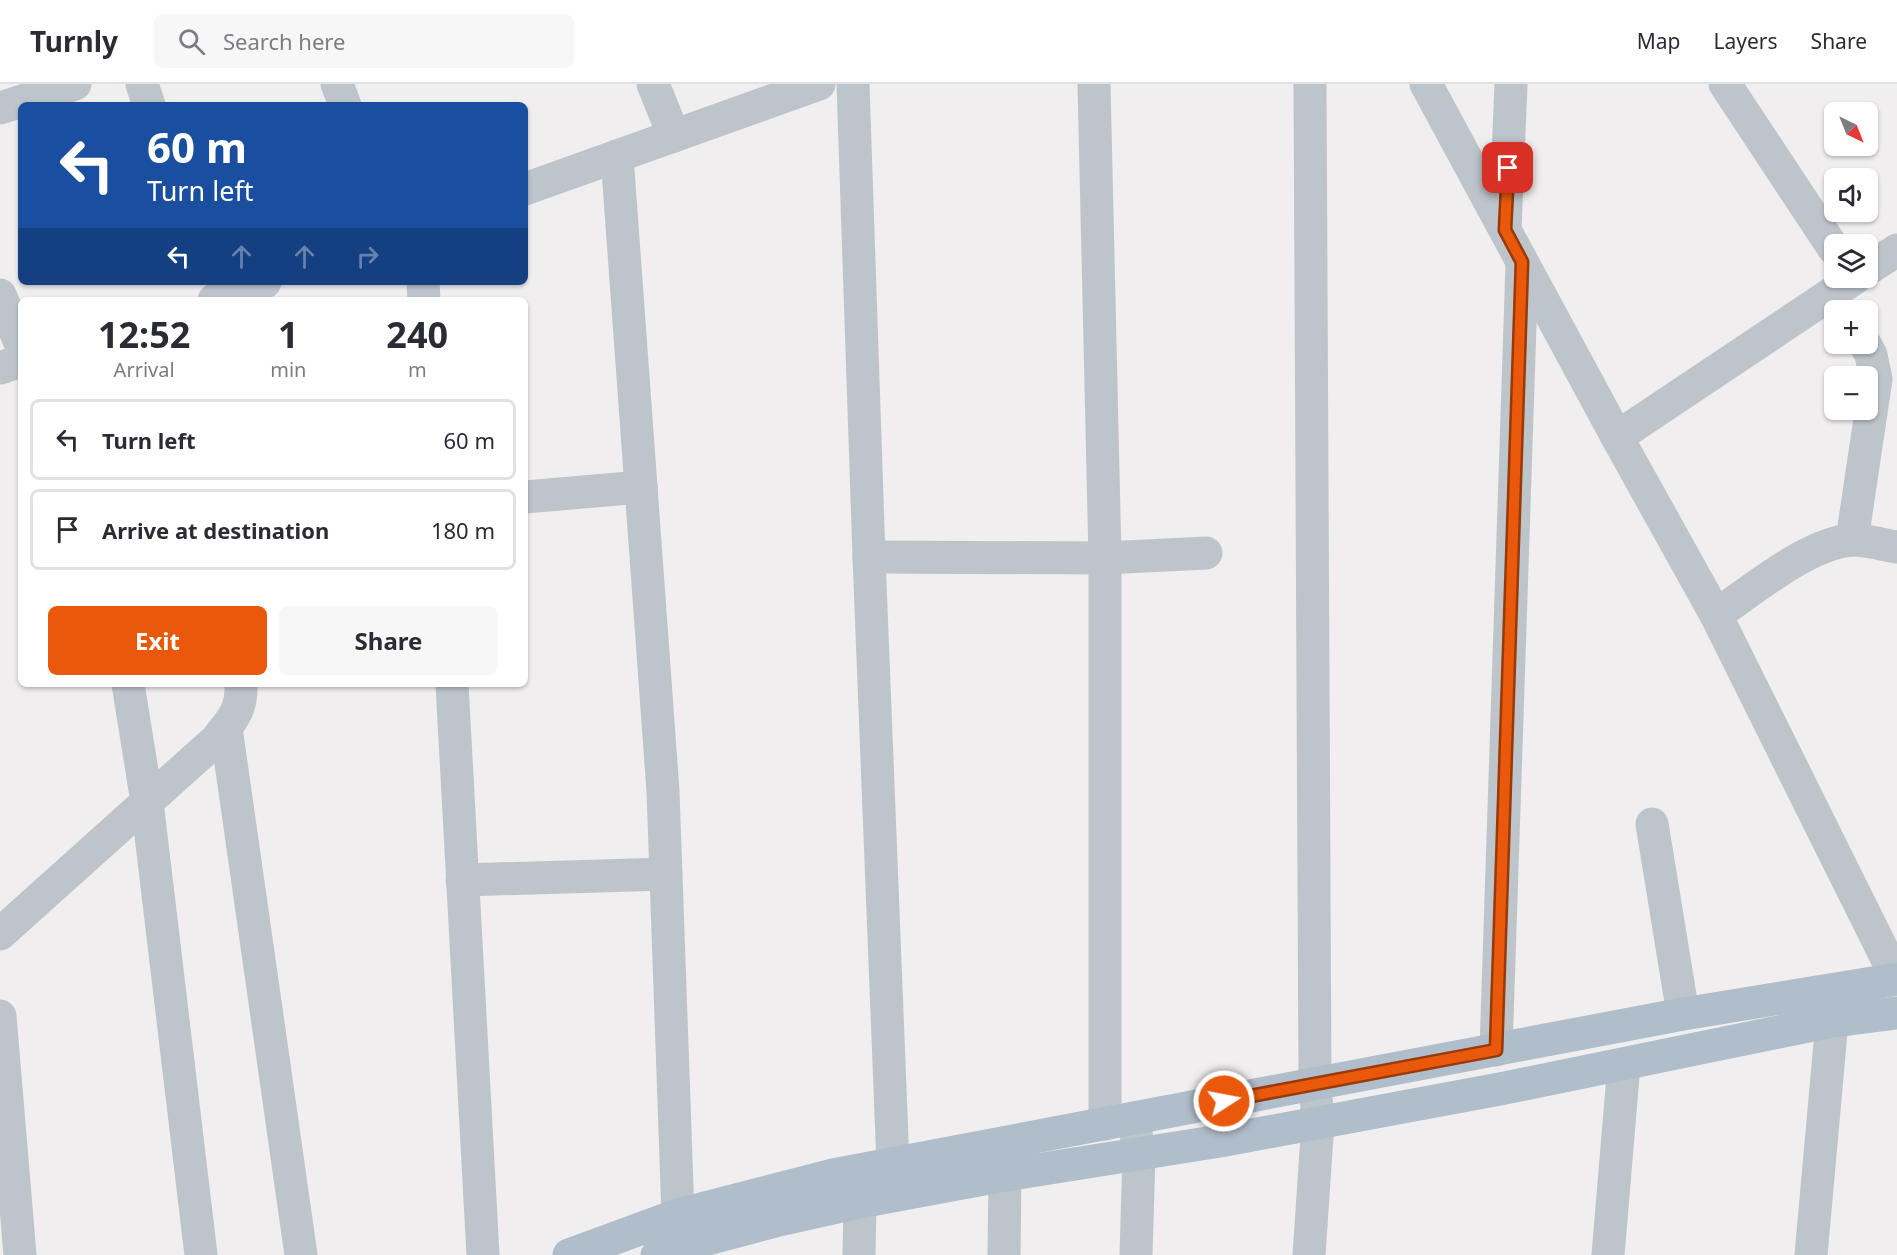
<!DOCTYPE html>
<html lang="en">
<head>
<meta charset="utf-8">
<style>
  :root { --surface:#fff; --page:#f7f7f7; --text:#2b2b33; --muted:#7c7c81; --line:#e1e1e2; --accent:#ea580c }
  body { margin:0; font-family:"Noto Sans",sans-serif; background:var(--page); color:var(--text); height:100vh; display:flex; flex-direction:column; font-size:22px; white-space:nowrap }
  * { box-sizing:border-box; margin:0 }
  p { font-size:20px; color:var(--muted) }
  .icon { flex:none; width:33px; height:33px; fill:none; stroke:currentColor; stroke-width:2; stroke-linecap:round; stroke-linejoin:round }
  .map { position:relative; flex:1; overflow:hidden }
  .panel { position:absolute; left:18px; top:213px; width:510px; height:390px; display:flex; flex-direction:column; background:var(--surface); border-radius:9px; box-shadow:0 2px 4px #0004 }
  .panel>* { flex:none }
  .banner { position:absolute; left:18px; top:18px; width:510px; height:183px; border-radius:9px; box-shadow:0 2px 4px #0004; background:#1a4fa0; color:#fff; overflow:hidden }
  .needle { width:39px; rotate:137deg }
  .controls { position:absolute; left:1824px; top:18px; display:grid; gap:12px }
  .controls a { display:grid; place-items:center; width:54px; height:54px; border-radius:9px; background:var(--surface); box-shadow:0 2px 4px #0004; font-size:30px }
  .pin { position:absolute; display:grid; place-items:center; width:51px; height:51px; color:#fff; margin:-26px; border-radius:12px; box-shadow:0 3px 9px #0006 }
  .me { position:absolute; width:66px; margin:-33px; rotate:79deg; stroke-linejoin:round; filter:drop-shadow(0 0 4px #0008) }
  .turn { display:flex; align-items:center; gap:21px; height:126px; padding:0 30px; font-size:27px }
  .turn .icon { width:78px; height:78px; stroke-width:2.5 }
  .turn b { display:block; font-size:42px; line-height:51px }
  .lanes { display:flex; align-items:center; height:57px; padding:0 30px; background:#0003; justify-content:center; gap:30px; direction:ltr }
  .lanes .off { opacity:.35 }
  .eta { display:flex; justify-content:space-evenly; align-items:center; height:102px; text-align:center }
  .eta b { font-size:36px; font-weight:700; line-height:42px }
  .cta { display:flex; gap:12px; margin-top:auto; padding:12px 30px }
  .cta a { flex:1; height:69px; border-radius:9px; background:var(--accent); color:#fff; font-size:24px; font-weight:700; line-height:69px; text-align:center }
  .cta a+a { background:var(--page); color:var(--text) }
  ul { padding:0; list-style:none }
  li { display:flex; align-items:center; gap:18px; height:81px; margin:0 12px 9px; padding:0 18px; border:3px solid var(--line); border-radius:9px }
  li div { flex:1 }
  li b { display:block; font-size:22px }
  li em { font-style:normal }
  header { display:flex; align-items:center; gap:36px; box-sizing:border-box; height:84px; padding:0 30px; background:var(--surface); border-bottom:2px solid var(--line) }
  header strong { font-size:28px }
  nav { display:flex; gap:33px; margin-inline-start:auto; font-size:21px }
  .search { width:420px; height:54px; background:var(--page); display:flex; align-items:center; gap:15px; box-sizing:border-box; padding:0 21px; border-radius:9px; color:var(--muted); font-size:22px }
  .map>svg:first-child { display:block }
</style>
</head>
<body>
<header>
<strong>Turnly</strong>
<div class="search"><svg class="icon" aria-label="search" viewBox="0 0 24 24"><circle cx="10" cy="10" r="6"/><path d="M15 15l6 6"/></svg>Search here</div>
<nav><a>Map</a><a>Layers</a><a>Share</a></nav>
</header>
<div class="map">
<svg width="1897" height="1171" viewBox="0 0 1897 1171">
  <rect width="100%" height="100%" fill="#f0eeee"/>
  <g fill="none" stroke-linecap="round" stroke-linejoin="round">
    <g stroke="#bdc5cb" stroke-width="33">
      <path d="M142 0 149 21"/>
      <path d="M337 0 345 21"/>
      <path d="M653 0 674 52"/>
      <path d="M853 0 869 473 893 1080"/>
      <path d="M1094 0 1105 474V1040"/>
      <path d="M1426 0 1617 353 1716 531 1897 895"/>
      <path d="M1725 0 1834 165"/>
      <path d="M0 24 75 0"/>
      <path d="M617 72 663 707 678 1131"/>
      <path d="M525 105 819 0"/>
      <path d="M1505 145 1511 0"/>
      <path d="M1868 185 1897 166"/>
      <path d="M423 198 424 216"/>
      <path d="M0 211 21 261"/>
      <path d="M214 216 265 198"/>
      <path d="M0 284 21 277"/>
      <path d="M1617 353 1855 194"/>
      <path d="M525 413 641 403"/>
      <path d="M1852 456 1876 295 1871 271 1865 260"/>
      <path d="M869 473 1105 474 1206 469"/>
      <path d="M1716 531C1753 506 1807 460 1851 456 1865 455 1883 461 1897 463"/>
      <path d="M128 600 147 718 201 1171"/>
      <path d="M452 600 483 1171"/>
      <path d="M226 644 301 1171"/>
      <path d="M1652 740 1683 930"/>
      <path d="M462 796 666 790"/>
      <path d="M0 850 216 656C232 636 242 627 241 600"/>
      <path d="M0 932 20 1171"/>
      <path d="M1496 966 1522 180"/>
      <path d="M1134 1034 1139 1071 1136 1171"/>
      <path d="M859 1171 860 1118"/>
      <path d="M1004 1171 1005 1091"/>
      <path d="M1309 1171 1318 1038 1315 1000 1310 0"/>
      <path d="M1608 1171 1624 980"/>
      <path d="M1811 1171 1832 937"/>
    </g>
    <g stroke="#b0bdca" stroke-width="33">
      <path d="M569 1171 678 1131 833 1091 1683 930 1897 895"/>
      <path d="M657 1171 685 1161 775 1137 860 1118 1005 1091 1220 1057 1505 1004 1832 937 1897 929"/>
    </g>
  </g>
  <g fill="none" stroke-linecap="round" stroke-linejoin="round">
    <g stroke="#983908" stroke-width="15">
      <path id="route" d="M1224 1017 1496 966 1522 178 1505 146 1508 84"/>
    </g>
    <use href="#route" stroke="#ea580c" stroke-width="10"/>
  </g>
</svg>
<div class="controls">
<a><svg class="needle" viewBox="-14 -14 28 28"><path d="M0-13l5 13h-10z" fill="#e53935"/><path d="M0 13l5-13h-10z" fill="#7c7c81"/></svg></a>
<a><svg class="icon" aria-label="sound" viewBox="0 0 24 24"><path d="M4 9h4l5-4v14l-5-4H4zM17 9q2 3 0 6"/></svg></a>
<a><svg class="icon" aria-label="layers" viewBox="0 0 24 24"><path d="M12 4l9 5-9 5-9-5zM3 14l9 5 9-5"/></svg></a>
<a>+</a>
<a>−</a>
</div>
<div class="pin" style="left:1508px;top:84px;background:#d93025"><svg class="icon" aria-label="arrive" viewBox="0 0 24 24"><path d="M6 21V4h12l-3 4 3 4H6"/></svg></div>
<svg class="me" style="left:1224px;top:1017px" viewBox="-20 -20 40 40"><circle r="17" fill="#ea580c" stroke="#fff" stroke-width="3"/><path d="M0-11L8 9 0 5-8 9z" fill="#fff"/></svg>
<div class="banner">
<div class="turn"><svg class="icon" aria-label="left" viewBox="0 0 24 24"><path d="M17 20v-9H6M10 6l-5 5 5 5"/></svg><div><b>60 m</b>Turn left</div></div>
<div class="lanes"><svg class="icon" aria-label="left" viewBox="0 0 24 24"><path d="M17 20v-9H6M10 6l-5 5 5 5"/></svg><svg class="icon off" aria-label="ahead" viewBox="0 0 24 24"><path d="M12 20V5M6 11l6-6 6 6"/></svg><svg class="icon off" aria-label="ahead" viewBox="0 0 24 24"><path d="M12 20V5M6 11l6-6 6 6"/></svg><svg class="icon off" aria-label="right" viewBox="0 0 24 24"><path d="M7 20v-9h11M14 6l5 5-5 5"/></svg></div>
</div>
<section class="panel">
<div class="eta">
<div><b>12:52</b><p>Arrival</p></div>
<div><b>1</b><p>min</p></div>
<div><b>240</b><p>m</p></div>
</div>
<ul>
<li><svg class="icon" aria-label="left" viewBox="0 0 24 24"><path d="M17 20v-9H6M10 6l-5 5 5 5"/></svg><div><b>Turn left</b></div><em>60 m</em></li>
<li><svg class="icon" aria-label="arrive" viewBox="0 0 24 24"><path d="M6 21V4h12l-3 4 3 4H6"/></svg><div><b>Arrive at destination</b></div><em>180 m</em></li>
</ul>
<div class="cta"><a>Exit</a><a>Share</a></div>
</section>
</div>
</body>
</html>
